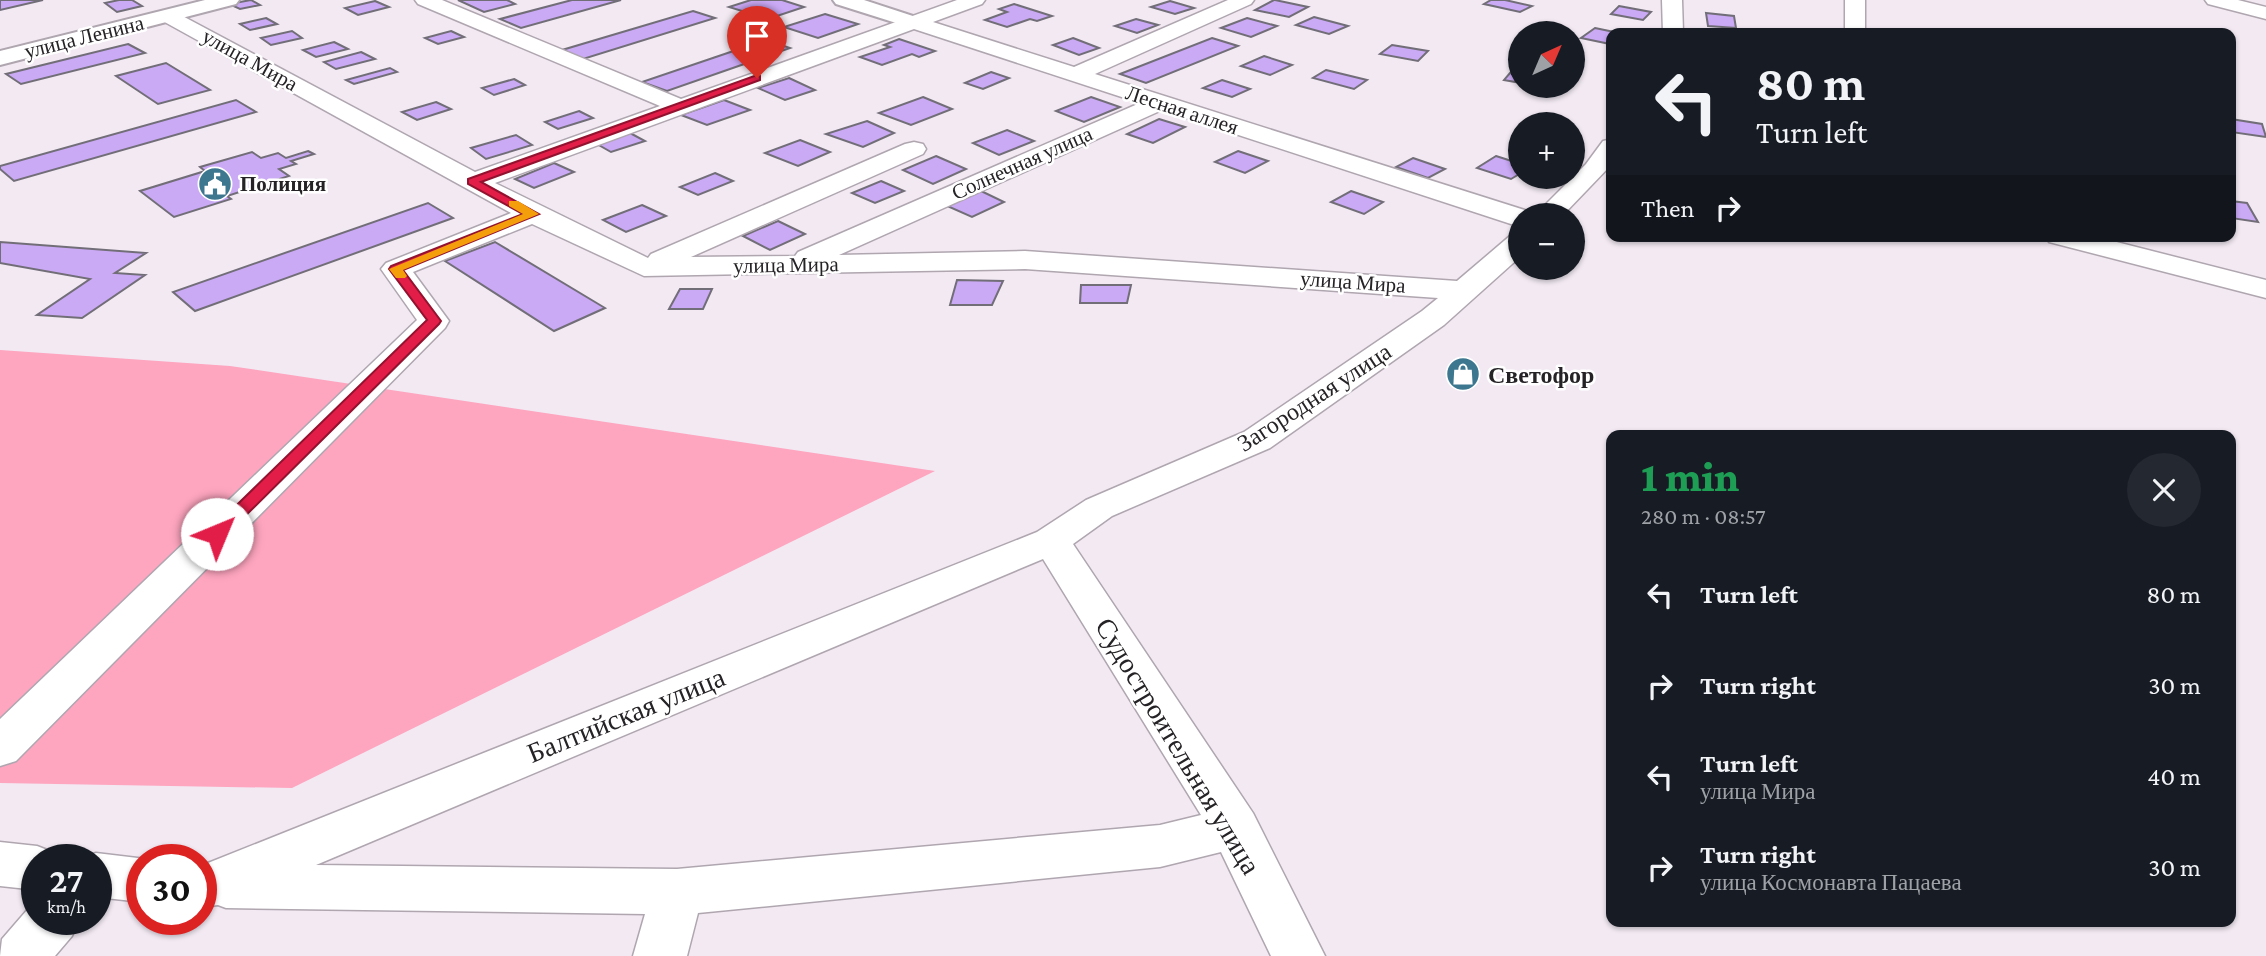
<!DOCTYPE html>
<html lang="en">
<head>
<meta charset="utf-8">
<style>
  :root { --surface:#171b24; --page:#242831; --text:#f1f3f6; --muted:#9ea1a6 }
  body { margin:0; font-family:"Crimson Pro",serif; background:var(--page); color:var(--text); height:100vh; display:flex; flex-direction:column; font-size:26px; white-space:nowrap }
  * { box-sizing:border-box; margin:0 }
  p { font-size:23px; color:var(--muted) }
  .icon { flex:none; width:38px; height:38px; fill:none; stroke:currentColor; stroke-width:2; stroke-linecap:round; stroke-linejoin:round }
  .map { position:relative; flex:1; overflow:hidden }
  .details { position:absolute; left:1606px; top:430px; width:630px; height:497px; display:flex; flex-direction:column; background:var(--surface); border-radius:14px; box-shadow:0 2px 5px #0004 }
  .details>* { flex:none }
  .guide { position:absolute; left:1606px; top:28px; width:630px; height:214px; border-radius:14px; box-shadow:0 2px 5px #0004; background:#171b24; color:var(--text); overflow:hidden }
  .needle { width:46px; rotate:44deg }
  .tools { position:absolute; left:1508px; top:21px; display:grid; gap:14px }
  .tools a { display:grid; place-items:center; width:77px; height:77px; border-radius:50%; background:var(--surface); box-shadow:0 2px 5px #0004; font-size:35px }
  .speed { position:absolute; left:21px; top:844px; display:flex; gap:14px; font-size:35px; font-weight:700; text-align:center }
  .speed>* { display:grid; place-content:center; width:91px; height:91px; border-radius:50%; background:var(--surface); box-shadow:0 2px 5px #0004; line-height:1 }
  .speed small { font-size:18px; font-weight:400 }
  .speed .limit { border:10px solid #d22; background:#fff; color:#111 }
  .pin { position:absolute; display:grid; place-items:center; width:60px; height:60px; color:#fff; margin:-72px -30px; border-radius:50% 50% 50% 0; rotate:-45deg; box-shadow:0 0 7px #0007 }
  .pin .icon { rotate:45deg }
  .me { position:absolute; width:77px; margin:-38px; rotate:45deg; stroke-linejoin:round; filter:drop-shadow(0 0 5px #0008) }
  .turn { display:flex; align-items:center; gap:24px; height:147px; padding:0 35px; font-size:32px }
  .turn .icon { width:91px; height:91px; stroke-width:2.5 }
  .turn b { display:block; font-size:49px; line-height:60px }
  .then { display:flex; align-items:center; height:66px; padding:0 35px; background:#0003; gap:14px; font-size:26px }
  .round { display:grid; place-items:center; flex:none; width:74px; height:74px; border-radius:37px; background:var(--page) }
  .headline { display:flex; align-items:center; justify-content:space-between; height:119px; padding:0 35px }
  h1 { font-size:42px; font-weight:800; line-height:52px; color:#1e9e55 }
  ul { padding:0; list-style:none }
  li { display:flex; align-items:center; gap:21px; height:91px; padding:0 35px }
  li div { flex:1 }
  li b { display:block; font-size:26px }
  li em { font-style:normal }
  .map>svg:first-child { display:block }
</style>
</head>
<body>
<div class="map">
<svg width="2266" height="956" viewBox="0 0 2266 956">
  <rect width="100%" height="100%" fill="#f2e9f3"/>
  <path fill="#fea5bf" d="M0 350 230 366 935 471 292 788 0 783Z"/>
  <g fill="#caa9f5" stroke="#726e78" stroke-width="2">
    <path d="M0 0H43L0 10Z"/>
    <path d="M119 0H132L142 6 117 12 105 3Z"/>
    <path d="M251 0 260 5 240 9 229 4Z"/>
    <path d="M458 0H507L515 4 484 12Z"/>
    <path d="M572 0H621L521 28 500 19Z"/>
    <path d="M751 0H782L804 7 768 19 729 7Z"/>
    <path d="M1274 0H1275L1308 7 1289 17 1255 10Z"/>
    <path d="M1491 0H1505L1532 6 1520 12 1484 4Z"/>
    <path d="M375 1 389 7 358 15 345 8Z"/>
    <path d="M1170 1 1194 8 1175 14 1151 7Z"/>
    <path d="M1014 4 1052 16 1037 21 1030 19 1007 27 985 20 1007 12 999 9Z"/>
    <path d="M1619 6 1651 12 1643 20 1611 14Z"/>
    <path d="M693 11 715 18 583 59 562 50Z"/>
    <path d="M1706 13 1734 16 1736 28 1708 26Z"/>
    <path d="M825 14 858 24 818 38 784 27Z"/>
    <path d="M1314 17 1348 26 1329 34 1296 25Z"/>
    <path d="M266 18 277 24 250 30 240 24Z"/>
    <path d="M1247 18 1277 26 1251 37 1221 28Z"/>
    <path d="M1136 19 1158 25 1137 33 1115 26Z"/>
    <path d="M1595 28 1619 33H1612L1610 44 1581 38Z"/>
    <path d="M292 31 302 38 271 45 261 38Z"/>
    <path d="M451 31 464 37 438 44 425 38Z"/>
    <path d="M1073 38 1099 48 1079 55 1053 45Z"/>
    <path d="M1212 38 1238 46 1146 83 1120 74Z"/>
    <path d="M899 39 935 51 919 57 912 54 882 65 860 57 890 47 884 45Z"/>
    <path d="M766 40 790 48 667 91 642 82Z"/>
    <path d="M334 42 348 49 316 57 303 50Z"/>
    <path d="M128 44 145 53 21 84 6 74Z"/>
    <path d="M1392 45 1428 51 1418 61 1380 54Z"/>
    <path d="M361 52 375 59 336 69 324 62Z"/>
    <path d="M1264 56 1292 65 1270 75 1241 66Z"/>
    <path d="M166 63 210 90 158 104 116 76Z"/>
    <path d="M1515 67 1521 68V83L1504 80Z"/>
    <path d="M390 68 397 72 354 84 346 80Z"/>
    <path d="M1326 70 1367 80 1354 89 1313 78Z"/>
    <path d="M991 72 1009 78 983 89 965 83Z"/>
    <path d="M789 78 815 90 785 100 758 88Z"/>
    <path d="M514 79 525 85 494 95 482 88Z"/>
    <path d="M1222 80 1250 89 1232 97 1203 88Z"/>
    <path d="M923 97 952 109 911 125 879 113Z"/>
    <path d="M1091 97 1120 107 1084 122 1056 111Z"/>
    <path d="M236 100 256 112 14 181 0 169V166Z"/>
    <path d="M724 100 750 110 707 125 681 115Z"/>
    <path d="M436 102 451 109 417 120 402 112Z"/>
    <path d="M579 111 593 118 558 129 545 122Z"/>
    <path d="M1159 119 1185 127 1153 143 1127 134Z"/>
    <path d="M2231 119 2262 124 2266 137 2231 132Z"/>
    <path d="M867 121 894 133 863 147 826 134Z"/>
    <path d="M1007 130 1034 141 999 155 973 143Z"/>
    <path d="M630 133 645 141 611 152 597 144Z"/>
    <path d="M516 135 532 145 486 159 471 148Z"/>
    <path d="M800 140 830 152 798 166 765 153Z"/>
    <path d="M308 151 314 154 291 161 296 164 279 169 289 176 227 196 231 199 174 217 140 191 205 171 200 167 252 152 261 158 278 153 286 158Z"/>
    <path d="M1238 151 1268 161 1245 173 1215 162Z"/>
    <path d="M936 156 966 169 933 184 903 170Z"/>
    <path d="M1496 156 1521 164V173L1511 179 1477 168Z"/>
    <path d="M1413 158 1445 169 1428 178 1396 167Z"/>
    <path d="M554 163 574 172 534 188 515 179Z"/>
    <path d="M715 173 733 181 698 195 680 187Z"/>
    <path d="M881 181 904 191 875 203 852 193Z"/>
    <path d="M979 190 1004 202 972 217 945 205Z"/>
    <path d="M1351 191 1383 202 1364 214 1331 202Z"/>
    <path d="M2231 201 2247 203 2258 222 2231 218Z"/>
    <path d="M428 203 453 218 195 311 173 292Z"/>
    <path d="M642 205 666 216 626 232 603 220Z"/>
    <path d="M778 221 805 234 770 250 743 236Z"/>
    <path d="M0 242 146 253 115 273 145 275 82 318 37 315 90 279 0 263Z"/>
    <path d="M495 242 605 308 554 331 445 261Z"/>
    <path d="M957 280 1003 281 992 305H950Z"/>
    <path d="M1081 285H1131L1127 303H1080Z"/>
    <path d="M680 289H712L703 309H669Z"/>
  </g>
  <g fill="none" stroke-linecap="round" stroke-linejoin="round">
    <g stroke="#afa6b0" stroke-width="3">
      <g id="minor">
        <path d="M415 0H442L681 99 957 0H985L982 4 933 22 1074 67 1228 0H1254L1251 4 1095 74 1531 212 1533 215H1521V226L1511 224 1162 110 839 255 1025 251 1457 281 1511 235 1521 233V256L1444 325 1270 448 1112 516 1073 544 1253 813 1325 956H1271L1221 852 1160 867 698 913 687 956H633L645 914 226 908 218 905 201 907V863H208L1037 532 1086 500 1244 432 1422 311 1438 298 1025 269 644 276 532 224 413 272 449 321 445 328 16 761 0 766V719L417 320 381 269 386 263 511 213 161 20 158 16 161 12H175L475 172 660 106 418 4ZM914 29 1140 103 798 252 795 256 691 257 923 154 926 149 923 144 914 142 905 144 651 254 648 258 495 183ZM1043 559 1201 815 1160 825 677 869 316 865Z"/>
        <path d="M1662 0H1682L1683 33H1663Z"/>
        <rect x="1845" y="0" width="20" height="33"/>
        <path d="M2205 0H2238L2266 7V19L2208 4Z"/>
        <path d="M1612 139V164L1563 215H1535L1586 164 1603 141Z"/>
        <path d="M2045 236H2093L2266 280V298L2049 242Z"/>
        <path d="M0 842 37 846 55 853 58 859H37V890L0 886Z"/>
        <path d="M96 853 146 859H142V902L96 897V859H78Z"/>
        <path d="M34 902H37V919H79L72 936 55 956H0L2 939Z"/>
      </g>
    </g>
    <g stroke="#afa6b0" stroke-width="4">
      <g id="tertiary">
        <path d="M205 0H239L236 4 0 65V51Z"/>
        <path d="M833 0H864L919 18 922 22 919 26 912 28 836 4Z"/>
      </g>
    </g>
    <use href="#minor" fill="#fff" fill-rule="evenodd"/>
    <use href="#tertiary" fill="#fff" fill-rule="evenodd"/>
  </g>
  <path fill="#e11d48" stroke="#92132f" stroke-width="2" d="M757 75 760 76V80L481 182 539 214 403 270 441 321 439 324 223 538H211L209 534 211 530 427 320 389 269 391 266 523 214 468 184V179Z"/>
  <path fill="#f59e0b" d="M509 201H518L539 214 403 270 407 276 405 278H396L389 269 523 214 509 206Z"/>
  <defs>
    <g id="civic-disc" transform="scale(1.75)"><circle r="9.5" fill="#3c768f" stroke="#fff"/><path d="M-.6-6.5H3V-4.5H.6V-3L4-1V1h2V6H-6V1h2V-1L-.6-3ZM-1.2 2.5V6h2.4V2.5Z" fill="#fff"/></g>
    <g id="shop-disc" transform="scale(1.75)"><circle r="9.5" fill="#3c768f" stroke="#fff"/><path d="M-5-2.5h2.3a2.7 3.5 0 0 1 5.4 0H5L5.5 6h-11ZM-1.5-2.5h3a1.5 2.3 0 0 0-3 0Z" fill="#fff"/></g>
  </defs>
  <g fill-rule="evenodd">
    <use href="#civic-disc" x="215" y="184"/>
    <use href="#shop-disc" x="1463" y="374"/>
  </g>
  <g text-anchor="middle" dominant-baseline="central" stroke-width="5" stroke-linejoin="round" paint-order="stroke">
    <g font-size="21" fill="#262326" stroke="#fff">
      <text transform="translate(84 37) rotate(-14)">улица Ленина</text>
      <text transform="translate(250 60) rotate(29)">улица Мира</text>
      <text transform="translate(1182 110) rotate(18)">Лесная аллея</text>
      <text transform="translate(1022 163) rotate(-24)">Солнечная улица</text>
      <text transform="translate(786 265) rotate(-1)">улица Мира</text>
      <text transform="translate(1353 282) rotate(4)">улица Мира</text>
    </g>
    <g font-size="21" font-weight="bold" fill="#262326" stroke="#fff" text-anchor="start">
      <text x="240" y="184">Полиция</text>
    </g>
    <g font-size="24" font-weight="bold" fill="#262326" stroke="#fff" text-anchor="start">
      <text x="1488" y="374">Светофор</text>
    </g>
    <g font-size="24" fill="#262326" stroke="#fff">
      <text transform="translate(1314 397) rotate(-33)">Загородная улица</text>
    </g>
    <g font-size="28" fill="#262326" stroke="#fff">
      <text transform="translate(626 715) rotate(-22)">Балтийская улица</text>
      <text transform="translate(1178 746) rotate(59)">Судостроительная улица</text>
    </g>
  </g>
</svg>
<div class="tools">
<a><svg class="needle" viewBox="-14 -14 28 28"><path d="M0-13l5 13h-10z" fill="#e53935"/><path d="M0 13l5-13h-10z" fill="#9ea1a6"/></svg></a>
<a>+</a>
<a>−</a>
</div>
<div class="speed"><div>27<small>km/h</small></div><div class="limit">30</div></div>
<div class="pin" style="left:757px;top:78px;background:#d93025"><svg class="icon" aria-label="arrive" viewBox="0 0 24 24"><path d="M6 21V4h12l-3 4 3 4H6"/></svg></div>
<svg class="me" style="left:217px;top:534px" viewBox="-20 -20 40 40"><circle r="19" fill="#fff"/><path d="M0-13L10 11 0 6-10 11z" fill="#e11d48"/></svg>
<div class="guide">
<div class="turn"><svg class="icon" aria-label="left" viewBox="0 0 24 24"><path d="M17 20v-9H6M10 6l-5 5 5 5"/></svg><div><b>80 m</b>Turn left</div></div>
<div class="then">Then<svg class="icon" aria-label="right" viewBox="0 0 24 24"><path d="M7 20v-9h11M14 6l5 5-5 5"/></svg></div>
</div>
<section class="details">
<div class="headline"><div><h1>1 min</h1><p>280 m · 08:57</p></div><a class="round"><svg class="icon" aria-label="close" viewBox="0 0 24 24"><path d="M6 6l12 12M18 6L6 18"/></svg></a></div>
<ul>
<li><svg class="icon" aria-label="left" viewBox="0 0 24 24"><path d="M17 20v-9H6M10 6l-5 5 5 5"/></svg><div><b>Turn left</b></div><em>80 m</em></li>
<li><svg class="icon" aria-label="right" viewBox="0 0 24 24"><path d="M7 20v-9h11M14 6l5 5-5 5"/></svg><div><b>Turn right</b></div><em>30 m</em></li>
<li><svg class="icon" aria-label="left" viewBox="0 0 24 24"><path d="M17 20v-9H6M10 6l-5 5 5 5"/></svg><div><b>Turn left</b><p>улица Мира</p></div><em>40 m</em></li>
<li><svg class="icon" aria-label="right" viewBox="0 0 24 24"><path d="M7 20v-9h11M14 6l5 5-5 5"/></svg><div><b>Turn right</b><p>улица Космонавта Пацаева</p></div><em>30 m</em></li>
</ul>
</section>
</div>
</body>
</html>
